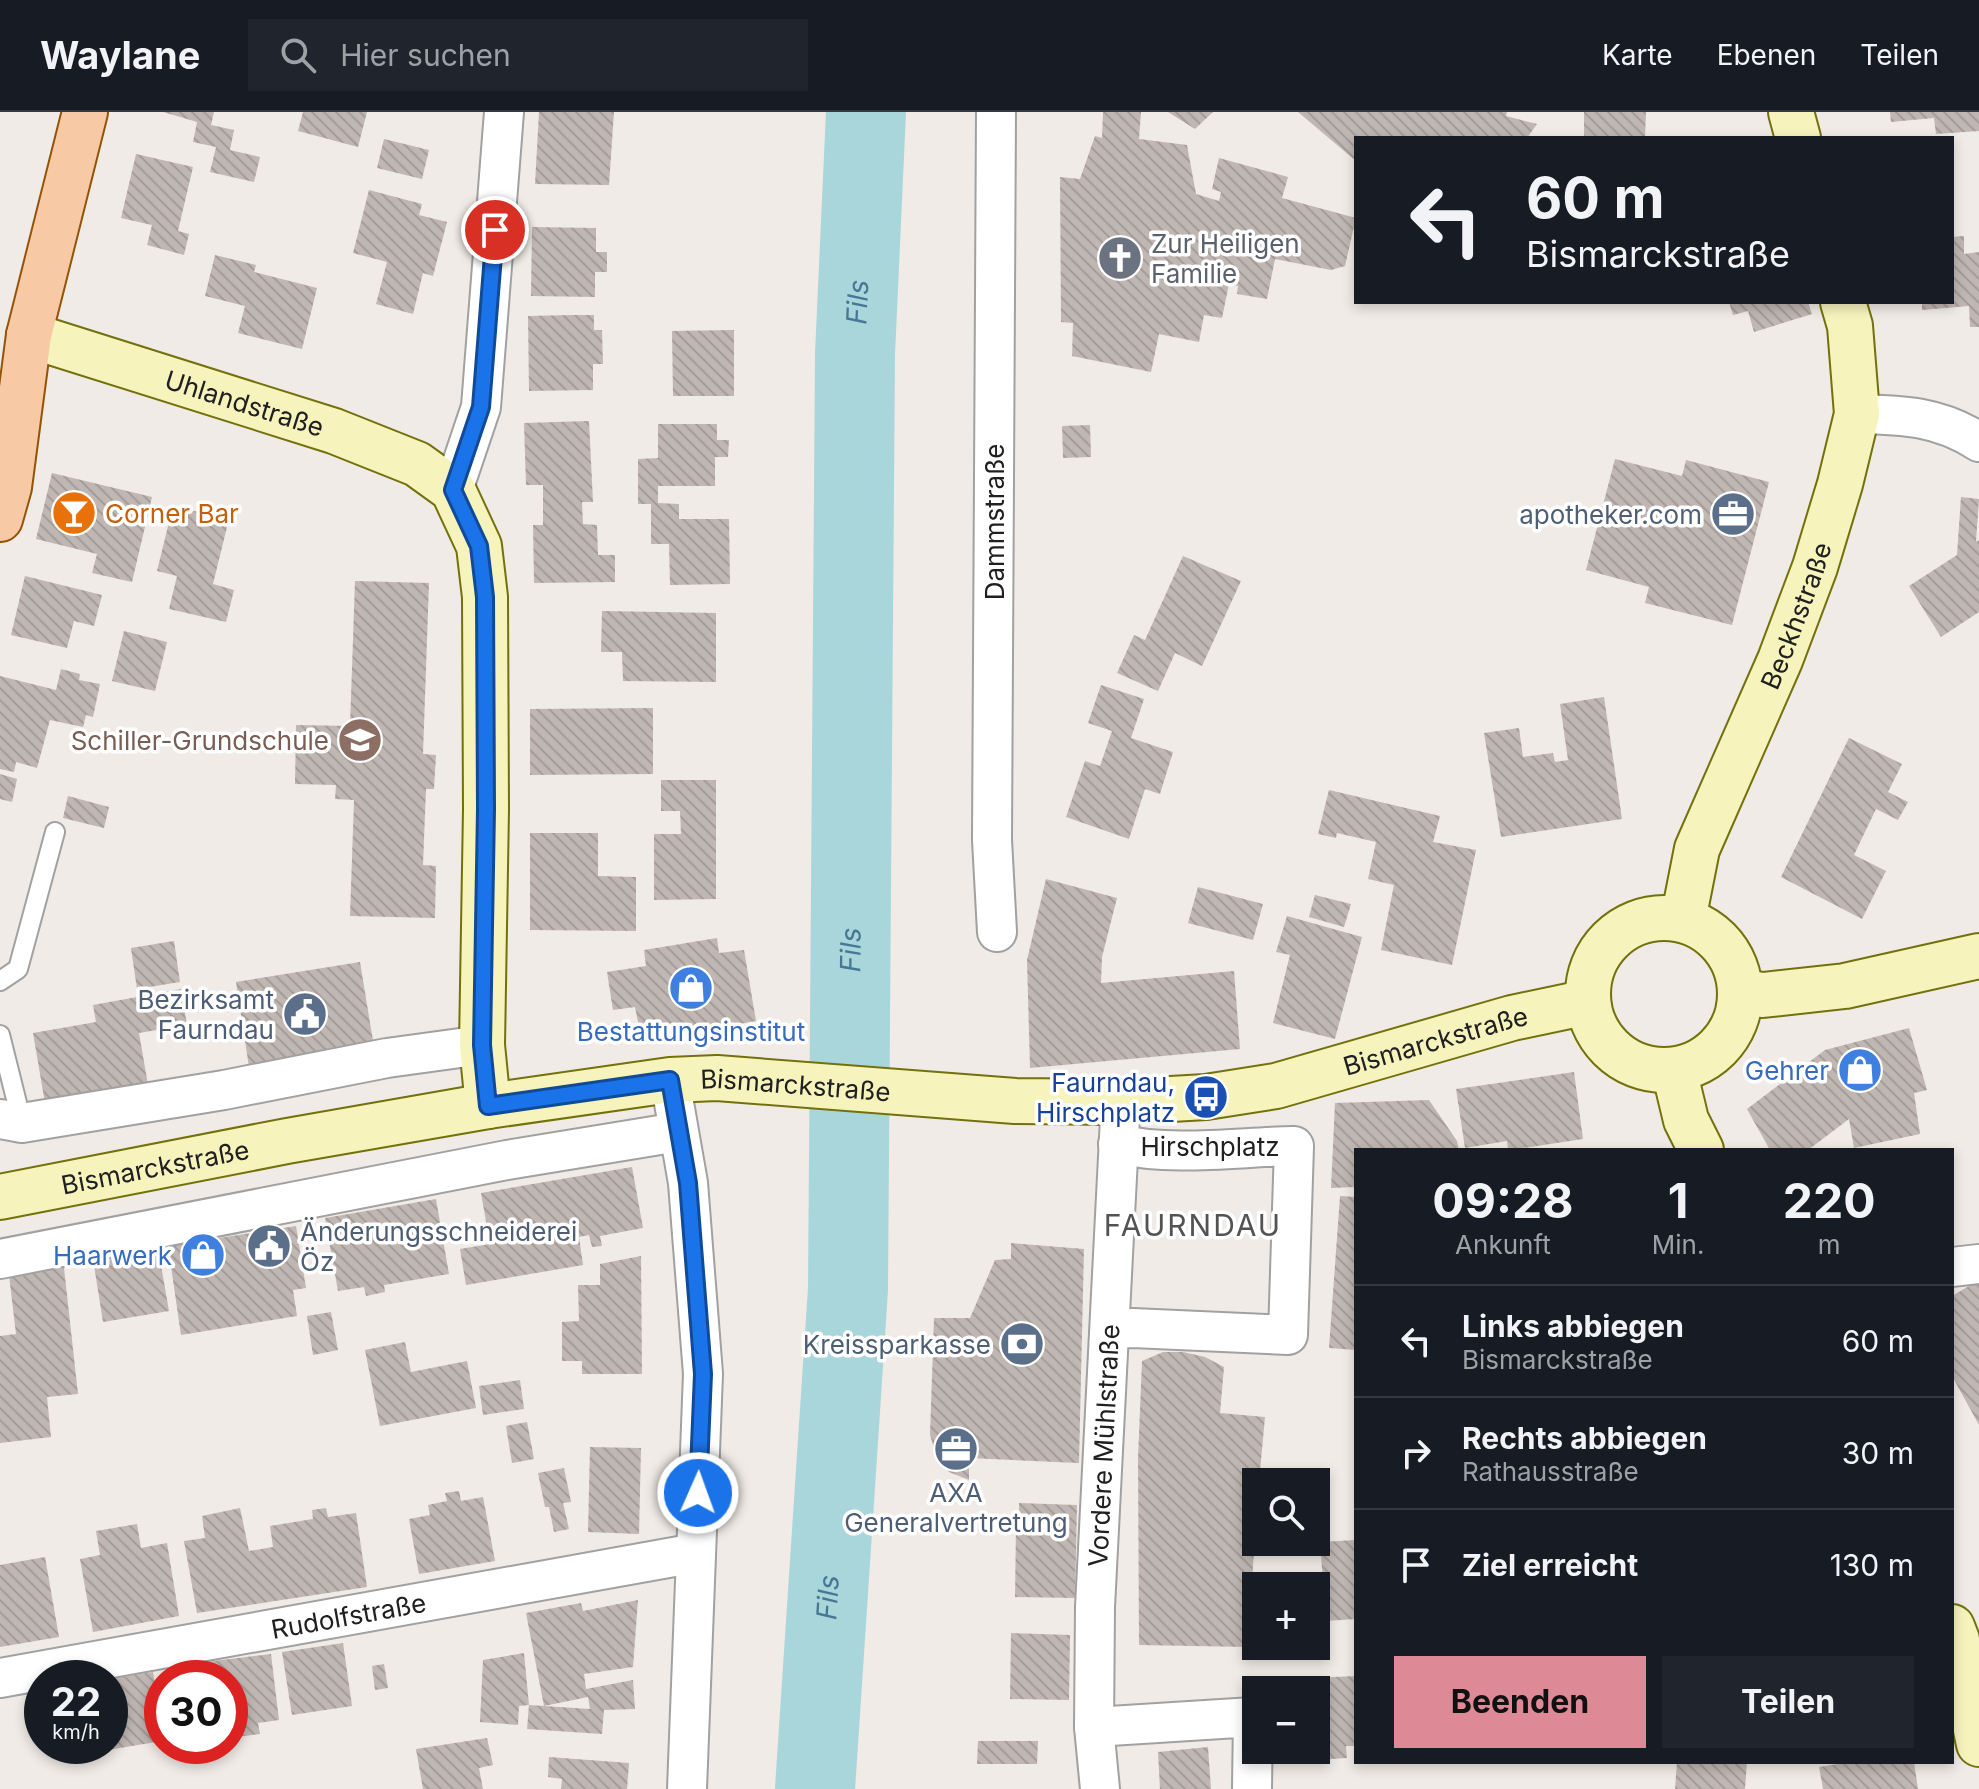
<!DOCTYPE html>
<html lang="de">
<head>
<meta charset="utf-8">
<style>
  :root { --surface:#171b24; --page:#20242c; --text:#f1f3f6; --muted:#9ea1a6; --line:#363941; --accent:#dd8a96 }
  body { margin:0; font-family:Inter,sans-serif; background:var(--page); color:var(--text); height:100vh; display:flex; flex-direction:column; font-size:30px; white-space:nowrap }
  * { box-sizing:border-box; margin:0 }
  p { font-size:26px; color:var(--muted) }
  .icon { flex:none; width:44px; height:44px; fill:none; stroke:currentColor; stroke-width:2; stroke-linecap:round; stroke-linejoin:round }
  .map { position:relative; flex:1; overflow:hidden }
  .side { position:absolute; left:1354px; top:1036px; width:600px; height:616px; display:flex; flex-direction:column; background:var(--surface); border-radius:0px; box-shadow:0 4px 12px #0003 }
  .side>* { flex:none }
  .banner { position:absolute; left:1354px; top:24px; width:600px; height:168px; border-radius:0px; box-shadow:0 4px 12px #0003; background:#171b24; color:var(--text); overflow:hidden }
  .fabs { position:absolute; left:1242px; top:1356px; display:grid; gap:16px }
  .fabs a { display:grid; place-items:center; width:88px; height:88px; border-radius:0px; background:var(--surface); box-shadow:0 4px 12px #0003; font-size:40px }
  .speed { position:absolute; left:24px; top:1548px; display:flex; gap:16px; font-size:40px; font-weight:700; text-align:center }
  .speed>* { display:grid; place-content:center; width:104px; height:104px; border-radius:50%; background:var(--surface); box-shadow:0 4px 12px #0003; line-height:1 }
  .speed small { font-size:20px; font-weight:400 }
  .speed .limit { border:12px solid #d22; background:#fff; color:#111 }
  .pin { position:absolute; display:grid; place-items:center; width:68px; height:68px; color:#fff; margin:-34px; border:4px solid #fff; border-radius:50%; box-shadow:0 2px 8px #0007 }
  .me { position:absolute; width:88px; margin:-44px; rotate:2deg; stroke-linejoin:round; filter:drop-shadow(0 0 6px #0008) }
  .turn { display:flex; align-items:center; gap:28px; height:168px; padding:0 40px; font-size:36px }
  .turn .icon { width:104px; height:104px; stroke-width:2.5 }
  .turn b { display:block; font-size:56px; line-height:68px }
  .eta { display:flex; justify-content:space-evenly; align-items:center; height:136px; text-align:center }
  .eta b { font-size:48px; font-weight:700; line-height:56px }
  .button { display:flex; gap:16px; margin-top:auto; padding:16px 40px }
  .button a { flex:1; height:92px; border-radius:0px; background:var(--accent); color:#111; font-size:32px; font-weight:700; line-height:92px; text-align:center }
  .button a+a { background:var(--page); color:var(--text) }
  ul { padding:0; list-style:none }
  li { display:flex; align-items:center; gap:24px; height:112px; padding:0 40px; border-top:2px solid var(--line) }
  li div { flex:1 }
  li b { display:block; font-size:30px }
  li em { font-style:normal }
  header { display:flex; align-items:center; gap:48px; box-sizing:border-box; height:112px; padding:0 40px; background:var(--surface); border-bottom:2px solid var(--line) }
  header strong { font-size:38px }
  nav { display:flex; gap:44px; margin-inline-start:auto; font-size:28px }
  .search { width:560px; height:72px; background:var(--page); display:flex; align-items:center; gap:20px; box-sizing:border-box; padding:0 28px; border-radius:0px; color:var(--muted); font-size:30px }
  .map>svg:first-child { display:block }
</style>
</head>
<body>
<header>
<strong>Waylane</strong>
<div class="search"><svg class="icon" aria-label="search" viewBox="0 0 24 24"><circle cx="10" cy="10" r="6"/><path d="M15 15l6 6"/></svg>Hier suchen</div>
<nav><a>Karte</a><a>Ebenen</a><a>Teilen</a></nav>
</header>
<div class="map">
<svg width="1979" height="1677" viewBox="0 0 1979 1677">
  <defs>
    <pattern id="building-back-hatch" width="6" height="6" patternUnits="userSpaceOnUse" patternTransform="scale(2)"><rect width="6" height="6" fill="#c0b7b3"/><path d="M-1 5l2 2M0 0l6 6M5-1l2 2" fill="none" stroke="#a59d9a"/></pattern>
  </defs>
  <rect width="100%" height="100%" fill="#f0ebe6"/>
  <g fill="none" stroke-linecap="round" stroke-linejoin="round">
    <path stroke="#a9d6db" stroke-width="80" id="s1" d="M815 1677 848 1177 855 242 866 0"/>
  </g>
  <g fill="url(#building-back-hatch)">
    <path d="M163 0H214L211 13 234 18 230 38 260 45 254 70 210 60 216 35 193 30 197 10Z"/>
    <path d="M303 0H367L358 35 298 19Z"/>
    <path d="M539 0H614L609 73 535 72Z"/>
    <path d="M1103 0H1141L1139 27 1187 33 1196 82 1219 89 1221 80 1212 77 1219 46 1288 65 1282 86 1356 106 1345 154 1331 158 1275 147 1267 187 1237 182 1238 174 1229 172 1222 206 1204 203 1199 230 1159 222 1151 260 1072 244 1073 211 1061 210 1060 65 1080 67 1095 24 1102 26Z"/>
    <path d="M1168 0H1213L1195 17Z"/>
    <path d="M1298 0H1507L1506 4 1537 12 1527 26H1356V49Z"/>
    <path d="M1584 0H1646L1645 26H1584Z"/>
    <path d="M1890 0H1979V19L1936 22 1934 6 1891 10Z"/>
    <path d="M384 27 429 38 422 67 377 56Z"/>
    <path d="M136 42 193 55 178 119 189 122 184 143 147 133 152 113 121 106Z"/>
    <path d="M369 78 422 92 419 103 447 110 433 164 423 161 413 202 376 192 387 150 353 141Z"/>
    <path d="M532 115 596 116V140H607V160H595V185L531 184Z"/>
    <path d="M1964 124V142L1979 140V215H1970L1969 194 1922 198V190H1952V125Z"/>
    <path d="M215 143 256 153 254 160 317 176 302 237 238 221 245 194 205 184Z"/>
    <path d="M1729 190H1808L1812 202 1754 220 1748 199 1733 203Z"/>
    <path d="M570 203H594V218H602L603 252H593V278L529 279 528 204Z"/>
    <path d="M734 218V284H673L672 219Z"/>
    <path d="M589 309 593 390H582L583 412 597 413 598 443H615V470L534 471 533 413H543V373H526L524 311Z"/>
    <path d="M658 312H717V328H729L728 345H715V374H658V391L679 392V407H729L730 472 670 473 669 432H651V392H638V347L658 346Z"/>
    <path d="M1090 313 1091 345 1063 346 1062 314Z"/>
    <path d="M1615 347 1682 364 1686 348 1769 370 1732 513 1645 491 1649 475 1586 458Z"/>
    <path d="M52 361 152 385 132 470 92 461 97 442 36 427Z"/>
    <path d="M1961 385 1979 387 1976 430 1979 428V500L1941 525 1909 474 1957 443Z"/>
    <path d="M173 394 229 407 213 472 234 478 226 510 169 497 177 464 157 459Z"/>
    <path d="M1183 444 1241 469 1202 554 1175 541 1158 579 1117 561 1134 523 1145 528Z"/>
    <path d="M25 464 102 483 94 514 74 509 67 536 11 523Z"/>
    <path d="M355 469 429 471 423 642 436 643 434 677H426L423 753 436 754 435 806 350 804 354 688 335 687 336 673 295 672 296 613 350 614Z"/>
    <path d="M602 499 716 501V570L623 569 622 540H601Z"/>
    <path d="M124 519 167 530 155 579 112 569Z"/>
    <path d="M61 557 80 562 79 568 100 572 93 605 86 603 83 615 50 608 37 656 16 650 14 660 0 657V564L56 578Z"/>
    <path d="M1101 573 1144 587 1131 626 1173 640 1160 682 1145 677 1129 727 1066 705 1085 649 1100 654 1112 619 1088 611Z"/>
    <path d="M1604 585 1622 707 1501 725 1484 621 1519 616 1523 645 1553 641 1555 650 1568 648 1560 592Z"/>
    <path d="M653 596V662L530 663V597Z"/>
    <path d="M1849 626 1902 652 1888 680 1908 690 1898 708 1876 697 1854 743 1886 759 1862 807 1781 765Z"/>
    <path d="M0 662 17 667 12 690 0 687Z"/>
    <path d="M661 668H716V787L654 788V722H681L680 699H661Z"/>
    <path d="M1329 678 1440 704 1433 730 1476 738 1452 853 1381 838 1394 773 1368 767 1376 730 1337 721 1336 726 1318 722Z"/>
    <path d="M68 684 109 695 104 716 63 706Z"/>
    <path d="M530 721H598V764L636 765V819L530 818Z"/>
    <path d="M1046 767 1117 786 1102 845 1101 871 1234 859 1240 937 1030 956 1027 848Z"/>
    <path d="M1198 775 1263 792 1253 828 1188 811Z"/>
    <path d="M1315 783 1351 792 1344 815 1309 805Z"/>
    <path d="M1287 804 1362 825 1335 927 1273 911 1290 843 1276 840Z"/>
    <path d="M717 826 719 841 744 838 756 909 693 920 692 911 640 920 635 895 613 898 607 860 646 854 644 838Z"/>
    <path d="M174 829 180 870 137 877 131 836Z"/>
    <path d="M360 850 374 935 249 955 236 870Z"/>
    <path d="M181 877 187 913 139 921 148 973 45 991 33 921 96 910 93 893Z"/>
    <path d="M1909 916 1927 978 1914 981 1920 1022 1854 1036 1849 1007 1808 1038H1770L1747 997 1825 938Z"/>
    <path d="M1574 960 1583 1027 1510 1038H1508L1507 1029 1465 1036 1456 977Z"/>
    <path d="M1429 988 1457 1029 1459 1038H1356V1075L1331 1076 1335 991Z"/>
    <path d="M632 1055 643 1116 600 1124 602 1134 592 1135 589 1123 579 1125 583 1153 466 1173 460 1137 490 1132 481 1081Z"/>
    <path d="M1340 1084 1356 1085V1238L1329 1236Z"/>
    <path d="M436 1087 449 1162 384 1173 385 1180 366 1184 364 1175 338 1179 325 1106Z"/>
    <path d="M296 1114 306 1176 293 1178 297 1204 181 1223 168 1134Z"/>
    <path d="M1011 1131 1084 1137 1079 1351 969 1346V1368L949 1360 936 1343 930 1323 934 1206H970L995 1148 1011 1147Z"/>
    <path d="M158 1136 169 1199 103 1210 93 1147Z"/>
    <path d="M641 1144 642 1262H582V1249H562V1210L579 1209 578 1173H600V1152Z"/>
    <path d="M64 1156 78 1282 47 1285 51 1325 0 1331V1224L16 1222 9 1163Z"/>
    <path d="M1979 1168V1313L1952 1264V1184Z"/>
    <path d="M331 1200 338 1238 313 1243 307 1204Z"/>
    <path d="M405 1230 411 1260 467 1249 476 1296 380 1314 365 1238Z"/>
    <path d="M1163 1240H1183L1205 1245 1224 1255 1220 1301 1265 1305 1259 1370H1256V1414L1247 1535 1139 1533 1138 1346 1142 1249Z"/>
    <path d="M520 1268 524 1297 483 1303 479 1274Z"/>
    <path d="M527 1310 534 1347 512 1351 506 1314Z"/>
    <path d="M590 1335 641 1336 639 1422 588 1420Z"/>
    <path d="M564 1356 571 1390 563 1391 569 1417 554 1420 549 1395H545L538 1361Z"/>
    <path d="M459 1379 461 1389 483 1385 495 1449 419 1462 409 1407 430 1403 428 1393 447 1389 445 1381Z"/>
    <path d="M1019 1391 1077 1393 1075 1486 1015 1485 1016 1414H1006V1405H1019Z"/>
    <path d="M240 1396 249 1439 273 1435 270 1414 313 1407 312 1398 326 1396 328 1405 356 1401 367 1475 197 1501 184 1429 205 1426 202 1404Z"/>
    <path d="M137 1412 141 1436 167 1431 179 1504 93 1520 80 1447 100 1443 96 1419Z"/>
    <path d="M1356 1428V1507L1326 1509 1320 1430Z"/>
    <path d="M45 1445 59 1525 0 1535V1453Z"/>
    <path d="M638 1488 633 1555 584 1562 586 1577 633 1568 635 1597 604 1598 602 1622 527 1617 529 1593 590 1597 588 1585 544 1594 526 1501 581 1491 583 1499Z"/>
    <path d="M1011 1521 1070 1523 1069 1588 1010 1587Z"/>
    <path d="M343 1531 352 1594 292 1603 282 1540Z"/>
    <path d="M524 1541 529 1593 519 1594 518 1613 480 1610 483 1548Z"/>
    <path d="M271 1542 279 1608 258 1611 260 1622 230 1626V1566H191L189 1552Z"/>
    <path d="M384 1552 388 1576 375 1578 372 1554Z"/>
    <path d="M153 1560 162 1617V1629L96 1640 95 1634H110V1567Z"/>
    <path d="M1356 1564V1634H1346L1347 1646 1315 1648 1316 1578H1311L1310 1566Z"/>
    <path d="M487 1626 493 1653 479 1656 483 1677H423L416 1637Z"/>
    <path d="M978 1629H1038L1037 1652H977Z"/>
    <path d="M1208 1635 1211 1677H1160L1158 1640Z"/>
    <path d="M549 1645 629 1651 627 1677H561L562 1667 548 1665Z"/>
    <path d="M1677 1650H1747L1745 1677H1675Z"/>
    <path d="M1850 1650H1914L1918 1677H1823L1819 1655Z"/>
  </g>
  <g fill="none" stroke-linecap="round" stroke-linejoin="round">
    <g stroke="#a1a1a1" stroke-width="22">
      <g id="lane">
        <path d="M0 869 18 857 55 720"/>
        <path d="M0 923 22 1011"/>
      </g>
    </g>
    <g stroke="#a1a1a1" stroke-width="42">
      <g id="street">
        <path d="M996 0 992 728 997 820"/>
        <path d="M1857 302C1903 303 1939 304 1979 330"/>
        <path d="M453 378 481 295 504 0"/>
        <path d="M670 968 688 1071 703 1262 687 1677"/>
        <path d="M0 1007 22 1011 224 978 387 946 482 933"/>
        <path d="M0 1147 507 1048 678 1020"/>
        <path d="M1952 1155 1979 1152"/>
        <path d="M1110 1217 1133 1216 1288 1223 1294 1034C1238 1035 1173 1045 1118 1032"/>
        <path id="s2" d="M0 1566 696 1441"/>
        <path d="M1094 1615 1253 1605 1252 1677"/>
        <path id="s3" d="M1100 1677 1094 1615 1095 1495 1120 1006 1118 990"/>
      </g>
    </g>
    <g stroke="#73710a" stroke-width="48">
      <g id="secondary">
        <path d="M1791 0 1798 26"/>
        <path id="s4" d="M29 223 334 319 417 352 453 378 479 434 485 485 486 697 482 933 488 994"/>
        <circle cx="1664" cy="882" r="76"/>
        <path id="s5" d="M1683 808 1697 737 1780 548 1815 455 1840 372 1857 302 1850 214 1843 190"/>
        <path d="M1741 880 1763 883 1845 874 1979 844"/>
        <path d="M1674 958 1686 1008 1701 1038"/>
        <path id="s6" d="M0 1085 287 1029 488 994 670 968 717 966 1015 989 1118 990 1206 985 1276 974 1512 906 1588 890"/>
        <path d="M1952 1515 1957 1528 1979 1632"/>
      </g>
    </g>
    <g stroke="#945407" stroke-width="48">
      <path id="primary" d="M0 407 9 375 29 223 85 0"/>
    </g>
    <use href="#lane" stroke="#fff" stroke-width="18"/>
    <use href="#street" stroke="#fff" stroke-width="38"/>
    <use href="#secondary" stroke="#f7f3bd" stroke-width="44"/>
    <use href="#primary" stroke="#f7c9a4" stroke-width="44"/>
  </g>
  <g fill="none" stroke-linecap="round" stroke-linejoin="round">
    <g stroke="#114b97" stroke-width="20">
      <path id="route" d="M495 118 481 295 453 378 479 434 485 485 486 697 482 933 488 994 670 968 688 1071 703 1262 698 1381"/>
    </g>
    <use href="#route" stroke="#1a73e8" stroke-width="14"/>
  </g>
  <defs>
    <g id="church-disc" transform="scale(2.3)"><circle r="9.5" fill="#6b7280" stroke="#fff"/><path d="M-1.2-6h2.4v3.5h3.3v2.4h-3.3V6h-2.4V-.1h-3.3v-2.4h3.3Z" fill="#fff"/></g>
    <g id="bar-disc" transform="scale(2.3)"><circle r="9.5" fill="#e8710a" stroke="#fff"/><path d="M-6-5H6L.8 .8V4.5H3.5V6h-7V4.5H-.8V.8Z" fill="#fff"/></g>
    <g id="office-disc" transform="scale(2.3)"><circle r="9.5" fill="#5c6f8a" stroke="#fff"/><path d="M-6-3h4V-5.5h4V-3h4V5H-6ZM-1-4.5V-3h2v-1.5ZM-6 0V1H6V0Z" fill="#fff"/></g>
    <g id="school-disc" transform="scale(2.3)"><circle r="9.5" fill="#8d6e63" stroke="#fff"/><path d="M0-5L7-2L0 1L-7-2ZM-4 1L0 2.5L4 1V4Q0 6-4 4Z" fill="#fff"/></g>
    <g id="shop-disc" transform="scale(2.3)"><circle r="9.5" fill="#3f7fe0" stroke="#fff"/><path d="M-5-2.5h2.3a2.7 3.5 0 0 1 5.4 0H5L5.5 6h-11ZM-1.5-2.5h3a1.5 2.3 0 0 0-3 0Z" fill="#fff"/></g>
    <g id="civic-disc" transform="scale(2.3)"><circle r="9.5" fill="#5c6f8a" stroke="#fff"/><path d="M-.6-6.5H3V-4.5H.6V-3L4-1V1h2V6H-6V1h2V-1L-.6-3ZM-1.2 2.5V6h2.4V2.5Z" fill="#fff"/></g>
    <g id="bus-disc" transform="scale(2.3)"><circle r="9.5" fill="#1a4fb4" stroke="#fff"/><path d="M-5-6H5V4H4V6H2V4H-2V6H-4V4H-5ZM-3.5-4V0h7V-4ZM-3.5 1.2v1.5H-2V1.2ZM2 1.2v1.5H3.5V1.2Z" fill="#fff"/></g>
    <g id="bank-disc" transform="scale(2.3)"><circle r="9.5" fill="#5c6f8a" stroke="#fff"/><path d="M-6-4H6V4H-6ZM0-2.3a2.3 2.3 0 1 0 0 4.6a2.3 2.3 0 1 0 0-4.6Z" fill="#fff"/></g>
  </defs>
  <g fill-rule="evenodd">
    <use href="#church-disc" x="1120" y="146"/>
    <use href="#bar-disc" x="74" y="401"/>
    <use href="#office-disc" x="1733" y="402"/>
    <use href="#school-disc" x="360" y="628"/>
    <use href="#shop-disc" x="691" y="876"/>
    <use href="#civic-disc" x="305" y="902"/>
    <use href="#shop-disc" x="1860" y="958"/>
    <use href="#bus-disc" x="1206" y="985"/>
    <use href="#civic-disc" x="269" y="1134"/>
    <use href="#shop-disc" x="203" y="1143"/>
    <use href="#bank-disc" x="1022" y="1232"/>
    <use href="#office-disc" x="956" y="1337"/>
  </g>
  <g text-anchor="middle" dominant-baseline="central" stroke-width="7" stroke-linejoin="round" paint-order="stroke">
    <g font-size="26" fill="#5b616d" stroke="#fff" text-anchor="start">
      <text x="1151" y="131">Zur Heiligen<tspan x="1151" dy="30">Familie</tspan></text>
    </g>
    <g font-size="26" fill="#202020" stroke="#fff">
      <text stroke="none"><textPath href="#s4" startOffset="226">Uhlandstraße</textPath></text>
      <text transform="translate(994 410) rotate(-90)">Dammstraße</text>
      <text stroke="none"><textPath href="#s5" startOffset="326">Beckhstraße</textPath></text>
      <text stroke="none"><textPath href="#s6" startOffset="1454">Bismarckstraße</textPath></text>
      <text stroke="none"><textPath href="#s6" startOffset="806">Bismarckstraße</textPath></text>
      <text x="1210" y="1034">Hirschplatz</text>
      <text stroke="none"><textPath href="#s6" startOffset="158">Bismarckstraße</textPath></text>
      <text stroke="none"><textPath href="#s3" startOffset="344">Vordere Mühlstraße</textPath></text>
      <text stroke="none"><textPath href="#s2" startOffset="354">Rudolfstraße</textPath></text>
    </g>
    <g font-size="26" fill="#c56008" stroke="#fff" text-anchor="start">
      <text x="105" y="401">Corner Bar</text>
    </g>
    <g font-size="26" fill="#4e5e75" stroke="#fff" text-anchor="end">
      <text x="1702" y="402">apotheker.com</text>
      <text x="274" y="887">Bezirksamt<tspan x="274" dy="30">Faurndau</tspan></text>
      <text x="300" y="1119" text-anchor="start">Änderungsschneiderei<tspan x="300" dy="30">Öz</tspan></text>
      <text x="991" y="1232">Kreissparkasse</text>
      <text x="956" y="1380" text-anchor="middle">AXA<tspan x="956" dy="30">Generalvertretung</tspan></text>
    </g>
    <g font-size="26" fill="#785e54" stroke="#fff" text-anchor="end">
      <text x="329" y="628">Schiller-Grundschule</text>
    </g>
    <g font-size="26" fill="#366cbe" stroke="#fff" text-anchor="end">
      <text x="691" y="919" text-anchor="middle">Bestattungsinstitut</text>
      <text x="1829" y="958">Gehrer</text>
      <text x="172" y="1143">Haarwerk</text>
    </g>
    <g font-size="26" fill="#164399" stroke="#fff" text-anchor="end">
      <text x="1175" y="970">Faurndau,<tspan x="1175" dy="30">Hirschplatz</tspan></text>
    </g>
    <g font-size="28" font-style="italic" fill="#477794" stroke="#fff">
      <text stroke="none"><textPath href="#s1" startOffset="1488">Fils</textPath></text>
      <text stroke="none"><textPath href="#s1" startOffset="840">Fils</textPath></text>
      <text stroke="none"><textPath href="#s1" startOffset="192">Fils</textPath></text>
    </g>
    <g font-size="30" letter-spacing="2" fill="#535353" stroke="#fff">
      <text x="1193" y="1113">FAURNDAU</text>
    </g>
  </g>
</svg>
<div class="fabs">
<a><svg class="icon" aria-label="search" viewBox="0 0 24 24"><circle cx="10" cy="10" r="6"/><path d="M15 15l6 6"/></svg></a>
<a>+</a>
<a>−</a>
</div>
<div class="speed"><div>22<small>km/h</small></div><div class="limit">30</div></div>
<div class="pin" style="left:495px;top:118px;background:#d93025"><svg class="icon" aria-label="arrive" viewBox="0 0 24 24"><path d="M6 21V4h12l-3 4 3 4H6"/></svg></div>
<svg class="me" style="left:698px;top:1381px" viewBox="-20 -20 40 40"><circle r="17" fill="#1a73e8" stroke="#fff" stroke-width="3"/><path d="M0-11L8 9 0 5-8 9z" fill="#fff"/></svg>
<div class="banner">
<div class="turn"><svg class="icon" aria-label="left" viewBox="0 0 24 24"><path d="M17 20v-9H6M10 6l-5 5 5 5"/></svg><div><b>60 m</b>Bismarckstraße</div></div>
</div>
<section class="side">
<div class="eta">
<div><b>09:28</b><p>Ankunft</p></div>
<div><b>1</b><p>Min.</p></div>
<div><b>220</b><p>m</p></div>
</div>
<ul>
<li><svg class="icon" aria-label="left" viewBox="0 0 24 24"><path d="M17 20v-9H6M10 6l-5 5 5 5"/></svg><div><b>Links abbiegen</b><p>Bismarckstraße</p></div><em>60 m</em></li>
<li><svg class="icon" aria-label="right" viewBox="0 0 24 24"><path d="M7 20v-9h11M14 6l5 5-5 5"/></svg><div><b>Rechts abbiegen</b><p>Rathausstraße</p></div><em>30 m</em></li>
<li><svg class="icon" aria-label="arrive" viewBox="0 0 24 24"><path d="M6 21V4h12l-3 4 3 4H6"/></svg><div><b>Ziel erreicht</b></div><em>130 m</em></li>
</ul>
<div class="button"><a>Beenden</a><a>Teilen</a></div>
</section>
</div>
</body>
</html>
